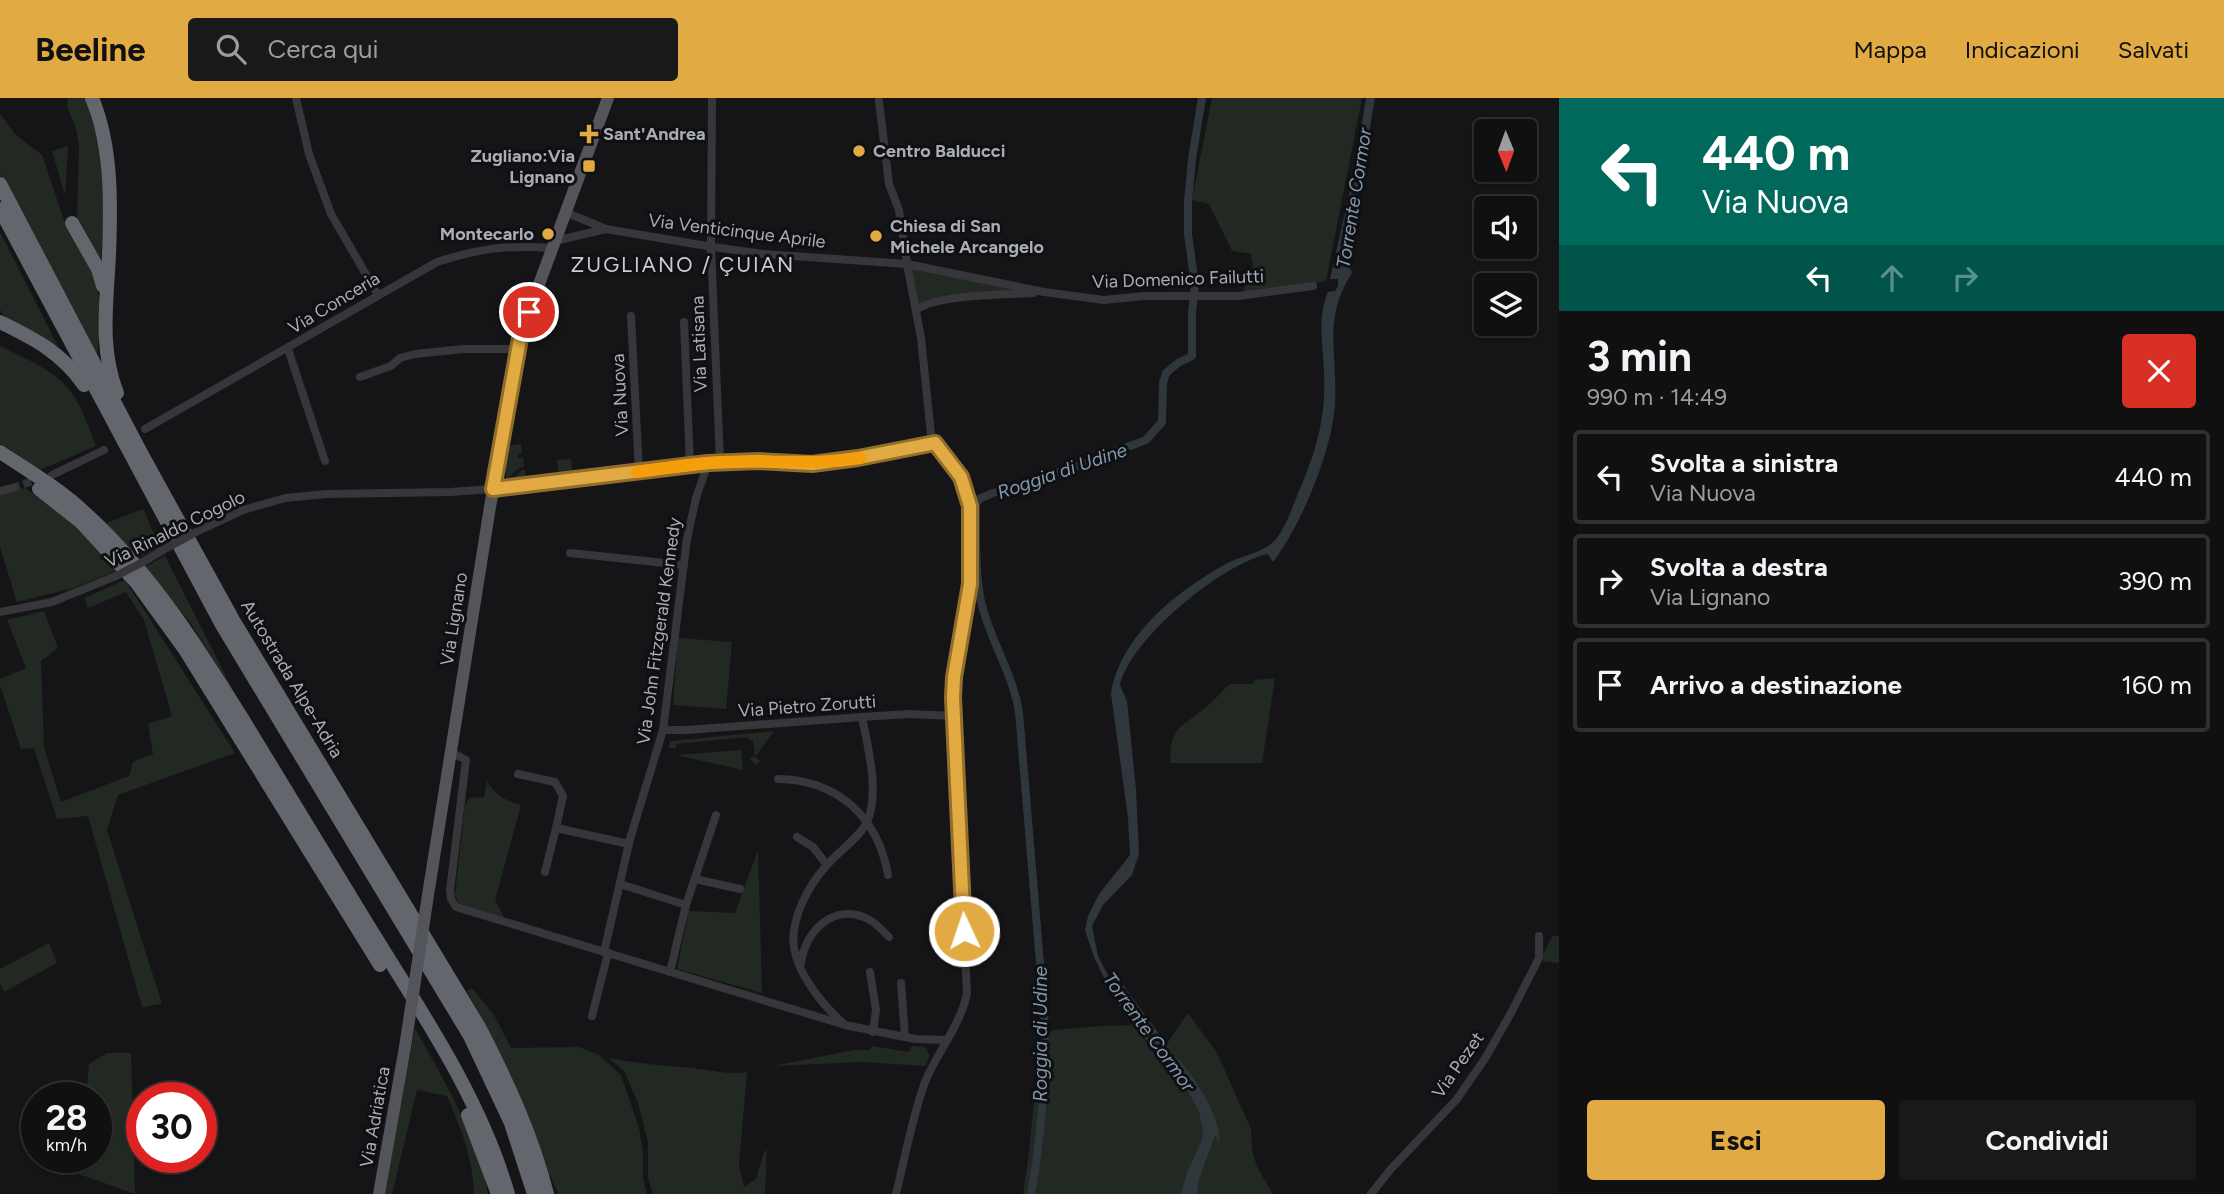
<!DOCTYPE html>
<html lang="it">
<head>
<meta charset="utf-8">
<style>
  :root { --surface:#101011; --page:#19191a; --text:#f1f3f6; --muted:#9c9d9f; --line:#303031; --accent:#e1aa43 }
  body { margin:0; font-family:Figtree,sans-serif; background:var(--page); color:var(--text); height:100vh; display:flex; flex-direction:column; font-size:26px; white-space:nowrap }
  * { box-sizing:border-box; margin:0 }
  p { font-size:23px; color:var(--muted) }
  .icon { flex:none; width:38px; height:38px; fill:none; stroke:currentColor; stroke-width:2; stroke-linecap:round; stroke-linejoin:round }
  .map { position:relative; flex:1; overflow:hidden }
  .drawer { display:flex; flex-direction:column; background:var(--surface); width:665px }
  .drawer>* { flex:none }
  .top-card { background:#00695c; color:#fff; overflow:hidden }
  .needle { width:46px; rotate:179deg }
  .tools { position:absolute; left:1474px; top:21px; display:grid; gap:14px }
  .tools a { display:grid; place-items:center; width:63px; height:63px; border-radius:7px; background:var(--surface); box-shadow:0 2px 5px #0004,0 0 0 2px var(--line); font-size:35px }
  .speed { position:absolute; left:21px; top:984px; display:flex; gap:14px; font-size:35px; font-weight:700; text-align:center }
  .speed>* { display:grid; place-content:center; width:91px; height:91px; border-radius:50%; background:var(--surface); box-shadow:0 2px 5px #0004,0 0 0 2px var(--line); line-height:1 }
  .speed small { font-size:18px; font-weight:400 }
  .speed .limit { border:10px solid #d22; background:#fff; color:#111 }
  .pin { position:absolute; display:grid; place-items:center; width:60px; height:60px; color:#fff; margin:-30px; border:4px solid #fff; border-radius:50%; box-shadow:0 2px 7px #0007 }
  .me { position:absolute; width:77px; margin:-38px; rotate:357deg; stroke-linejoin:round; filter:drop-shadow(0 0 5px #0008) }
  .turn { display:flex; align-items:center; gap:24px; height:147px; padding:0 28px; font-size:32px }
  .turn .icon { width:91px; height:91px; stroke-width:2.5 }
  .turn b { display:block; font-size:49px; line-height:60px }
  .lanes { display:flex; align-items:center; height:66px; padding:0 28px; background:#0003; justify-content:center; gap:35px; direction:ltr }
  .lanes .off { opacity:.35 }
  .round { display:grid; place-items:center; flex:none; width:74px; height:74px; border-radius:7px; background:var(--page) }
  .overview { display:flex; align-items:center; justify-content:space-between; height:119px; padding:0 28px }
  h1 { font-size:42px; font-weight:700; line-height:52px }
  .button { display:flex; gap:14px; margin-top:auto; padding:14px 28px }
  .button a { flex:1; height:80px; border-radius:7px; background:var(--accent); color:#111; font-size:28px; font-weight:700; line-height:80px; text-align:center }
  .button a+a { background:var(--page); color:var(--text) }
  ul { padding:0; list-style:none }
  li { display:flex; align-items:center; gap:21px; height:94px; margin:0 14px 10px; padding:0 14px; border:4px solid var(--line); border-radius:7px }
  li div { flex:1 }
  li b { display:block; font-size:26px }
  li em { font-style:normal }
  header { display:flex; align-items:center; gap:42px; box-sizing:border-box; height:98px; padding:0 35px; background:var(--accent); color:#111 }
  header strong { font-size:33px }
  nav { display:flex; gap:38px; margin-inline-start:auto; font-size:24px }
  .search { width:490px; height:63px; background:var(--page); display:flex; align-items:center; gap:18px; box-sizing:border-box; padding:0 24px; border-radius:7px; color:var(--muted); font-size:26px }
  main { display:flex; flex:1; min-height:0 }
  .map>svg:first-child { display:block }
</style>
</head>
<body>
<header>
<strong>Beeline</strong>
<div class="search"><svg class="icon" aria-label="search" viewBox="0 0 24 24"><circle cx="10" cy="10" r="6"/><path d="M15 15l6 6"/></svg>Cerca qui</div>
<nav><a>Mappa</a><a>Indicazioni</a><a>Salvati</a></nav>
</header>
<main>
<div class="map">
<svg width="1559" height="1096" viewBox="0 0 1559 1096">
  <rect width="100%" height="100%" fill="#151517"/>
  <g fill="#222922">
    <path d="M67 0H86L100 52 105 95 101 162H99L77 123 79 48 76 30 68 11Z"/>
    <path d="M1212 0H1362L1326 183 1277 193H1243L1253 168 1251 156 1232 153 1209 106 1192 102Z"/>
    <path d="M0 16 16 37 42 57 66 128 90 169 97 190 100 207 98 255 93 252 0 76Z"/>
    <path d="M68 48 65 97 52 53Z"/>
    <path d="M0 134 62 256 6 220 0 212Z"/>
    <path d="M907 166 1044 194 950 201 916 212Z"/>
    <path d="M0 248C22 259 49 269 66 288 81 304 88 328 96 348L40 372 0 345Z"/>
    <path d="M521 346 522 355 518 356V360L523 359 524 369 519 370 507 381 505 373 508 348Z"/>
    <path d="M571 361 572 373H578V379L559 381 557 362Z"/>
    <path d="M522 372H525L526 380 554 377V381L514 385 510 384Z"/>
    <path d="M25 390 77 429 118 472 73 490 17 504 0 449V396Z"/>
    <path d="M143 411 160 449 136 461 104 426Z"/>
    <path d="M165 458 233 592 191 526 145 469Z"/>
    <path d="M125 482 235 655 118 697 107 732 162 906 142 909 88 718 57 721 34 650 21 651 0 587V581L26 570 7 522 44 513 58 550 41 563 44 649 61 704 129 678 133 664 153 656 148 626 172 618 144 522 126 494 88 510 84 500Z"/>
    <path d="M678 540 732 544 726 611 673 607Z"/>
    <path d="M1275 580 1262 665H1170C1171 625 1181 631 1206 609 1215 602 1222 593 1230 586H1253L1255 582Z"/>
    <path d="M774 633 755 659 760 663 757 667 751 663 750 660 755 659 753 642H749L748 639 676 646V650H668L670 643Z"/>
    <path d="M741 652 743 672 676 657Z"/>
    <path d="M487 683C495 697 506 703 521 707L495 802 505 821 460 807 455 797 465 706 470 700 484 699Z"/>
    <path d="M758 752 762 895 677 871 689 813 735 815Z"/>
    <path d="M1552 838H1559V865L1543 863V857Z"/>
    <path d="M49 845 57 865 4 894 0 886V871Z"/>
    <path d="M472 890 494 917 511 950 579 949 599 957 621 977 639 1030 643 1054V1081L647 1096H559C544 1069 537 1039 525 1010 509 969 487 931 467 893Z"/>
    <path d="M1188 915 1217 955 1251 1031 1252 1052 1257 1069 1273 1096H1023L1029 1054 1040 941 1054 932 1101 928 1134 927 1157 960Z"/>
    <path d="M415 930C444 983 477 1036 488 1096H474C473 1061 461 1030 447 998L417 992 392 1096H384Z"/>
    <path d="M872 948 909 954 912 948 925 949 930 958 925 968 863 964 773 968 854 952H870Z"/>
    <path d="M107 955H131L135 1096 79 1076 80 1059H96V999H86L89 966Z"/>
    <path d="M609 960C637 965 664 968 692 970 711 972 728 977 747 974L739 1067 744 1089 756 1081 764 1054 767 1052 765 1096H653L648 1080V1045L638 1005 624 973Z"/>
  </g>
  <path fill="#2f363c" d="M1366 0H1375L1349 151 1344 168 1349 166 1352 175C1322 222 1338 254 1335 305 1333 351 1301 428 1273 464L1268 456C1222 466 1131 540 1120 587L1127 603 1136 691 1139 756 1132 777 1103 807 1092 828 1098 858 1114 889 1123 887 1168 948C1170 956 1176 959 1182 965 1197 984 1221 1019 1219 1044L1215 1037 1199 1081 1197 1096H1181L1187 1075 1202 1041 1203 1031 1199 1014 1179 976 1160 962 1127 915 1115 903 1094 859 1085 832 1088 818 1099 796 1130 757 1128 720 1111 596C1120 538 1176 494 1224 467 1241 457 1263 456 1276 441 1286 428 1291 413 1297 398 1316 354 1326 322 1324 274 1323 247 1317 219 1328 194L1335 193 1338 188V181H1330L1354 75Z"/>
  <g fill="none" stroke-linecap="round" stroke-linejoin="round">
    <path stroke="#2f363c" stroke-width="8" d="M1031 1096C1042 1036 1046 974 1044 913L1019 614C1013 577 993 547 983 511 975 485 976 435 976 407L979 401 993 395 1069 371 1146 342 1162 324 1163 285 1166 275 1178 265 1192 258V215L1195 187 1188 136V104L1192 61 1202 0"/>
    <path stroke="#323337" stroke-width="8" stroke-dasharray="8 4" stroke-linecap="butt" d="M12 390 42 380"/>
    <g stroke="#37373b" stroke-width="8">
      <path d="M296 0 309 56 331 116 378 197"/>
      <path d="M712 0 711 149 720 364"/>
      <path d="M879 3 889 86 899 112 907 166 921 240 931 336 935 345 946 357 961 379 970 408V486L954 579 953 600 967 895C961 927 937 954 925 984 912 1020 905 1059 896 1096"/>
      <path d="M565 114 606 131 713 149 764 156 907 166 1044 194 1104 202 1144 198H1239L1313 188"/>
      <path d="M555 143 606 131"/>
      <path d="M916 212C938 196 1004 197 1033 195"/>
      <path d="M631 218 639 374"/>
      <path d="M684 224 690 367"/>
      <path d="M288 251 325 363"/>
      <path d="M360 279 391 268 400 260 415 256 463 251H518"/>
      <path d="M145 331 437 164C481 150 506 147 552 150"/>
      <path d="M52 377 104 352"/>
      <path d="M0 393 12 390"/>
      <path d="M200 432 243 412 285 400 326 396 450 394 493 391 708 365 759 363 812 366 858 361 935 345"/>
      <path d="M570 455 684 467"/>
      <path d="M143 464 163 452"/>
      <path d="M0 514 52 504 116 478"/>
      <path d="M663 632H686L862 619 909 616 953 618"/>
      <path d="M451 654 466 662 450 792 451 801 456 809 845 927 915 941 946 942"/>
      <path d="M518 676 555 684 563 698 556 730"/>
      <path d="M778 681C838 682 878 719 888 777"/>
      <path d="M797 739 813 749 827 767"/>
      <path d="M545 774 556 730 629 746"/>
      <path d="M695 781 740 791"/>
      <path d="M620 786 686 807 670 874"/>
      <path d="M686 807 716 717"/>
      <path d="M604 854 630 741 663 632 687 441 696 400 708 365"/>
      <path d="M801 865C805 833 834 804 868 821 876 825 883 833 889 839"/>
      <path d="M870 874 876 912 873 934"/>
      <path d="M901 885 905 939"/>
      <path d="M592 918 608 855"/>
      <path d="M843 925C823 908 798 876 794 850 790 821 808 788 827 767 837 755 860 739 867 724 880 695 868 649 862 619"/>
      <path d="M1371 1096 1390 1072 1457 1001 1486 959 1512 913 1539 860V838"/>
    </g>
    <g stroke="#53555a" stroke-width="12">
      <path d="M428 797 490 409 521 235 608 0"/>
      <path d="M379 1096 405 949"/>
    </g>
    <g stroke="#63666c" stroke-width="14">
      <path d="M92 0C112 48 111 105 109 156 107 204 99 249 117 295"/>
      <path d="M0 86 141 355 233 522 479 929C507 983 532 1037 547 1096"/>
      <path d="M0 111 222 527 470 938 511 1025 534 1096"/>
      <path d="M72 125 98 171 103 188"/>
      <path d="M0 224C35 241 62 255 84 287"/>
      <path d="M0 354C29 373 61 392 86 416 153 477 201 554 248 630 286 692 324 754 361 816 415 905 479 995 508 1096"/>
      <path d="M39 391 81 424 136 484 186 553 380 867"/>
      <path d="M468 1017 498 1096"/>
    </g>
    <g stroke="#37373b" stroke-width="8">
      <path d="M163 452 200 432"/>
      <path d="M116 478 143 464"/>
    </g>
    <path stroke="#53555a" stroke-width="12" d="M405 949 428 797"/>
  </g>
  <g fill="none" stroke-linecap="round" stroke-linejoin="round">
    <g stroke="#926e2c" stroke-width="18">
      <path id="route" d="M529 214 521 235 493 391 708 365 759 363 812 366 858 360 935 345 961 379 970 408V486L954 579 953 600 964 833"/>
    </g>
    <use href="#route" stroke="#e1aa43" stroke-width="12"/>
    <path stroke="#f59e0b" stroke-width="12" d="M637 374C666 370 695 365 724 364 770 362 815 367 861 360"/>
  </g>
  <g fill="#e1aa43" stroke="#101012" stroke-width="2.5">
    <path d="M585.5 25.5h7v7h7v7h-7v7h-7v-7h-7v-7h7z"/>
    <circle cx="859" cy="53" r="7"/>
    <rect x="582" y="61" width="14" height="14" rx="3.5"/>
    <circle cx="548" cy="136" r="7"/>
    <circle cx="876" cy="138" r="7"/>
  </g>
  <g text-anchor="middle" dominant-baseline="central" stroke-width="6" stroke-linejoin="round" paint-order="stroke">
    <g font-size="18" font-weight="bold" fill="#a8adb6" stroke="#101012" text-anchor="start">
      <text x="603" y="36">Sant'Andrea</text>
      <text x="873" y="53">Centro Balducci</text>
      <text x="575" y="58" text-anchor="end">Zugliano:Via<tspan x="575" dy="21">Lignano</tspan></text>
      <text x="890" y="128">Chiesa di San<tspan x="890" dy="21">Michele Arcangelo</tspan></text>
      <text x="534" y="136" text-anchor="end">Montecarlo</text>
    </g>
    <g font-size="18" fill="#a8adb6" stroke="#101012">
      <text transform="translate(737 133) rotate(7)">Via Venticinque Aprile</text>
      <text transform="translate(1178 181) rotate(-2)">Via Domenico Failutti</text>
      <text transform="translate(334 205) rotate(-31)">Via Conceria</text>
      <text transform="translate(699 246) rotate(-92)">Via Latisana</text>
      <text transform="translate(620 297) rotate(-93)">Via Nuova</text>
      <text transform="translate(175 431) rotate(-26)">Via Rinaldo Cogolo</text>
      <text transform="translate(454 521) rotate(-81)">Via Lignano</text>
      <text transform="translate(659 533) rotate(-82)">Via John Fitzgerald Kennedy</text>
      <text transform="translate(292 581) rotate(59)">Autostrada Alpe-Adria</text>
      <text transform="translate(807 608) rotate(-4)">Via Pietro Zorutti</text>
      <text transform="translate(1458 967) rotate(-55)">Via Pezet</text>
      <text transform="translate(375 1019) rotate(-80)">Via Adriatica</text>
    </g>
    <g font-size="19" font-style="italic" fill="#829aae" stroke="#101012">
      <text transform="translate(1354 100) rotate(-81)">Torrente Cormor</text>
      <text transform="translate(1062 373) rotate(-19)">Roggia di Udine</text>
      <text transform="translate(1149 934) rotate(54)">Torrente Cormor</text>
      <text transform="translate(1040 936) rotate(-90)">Roggia di Udine</text>
    </g>
    <g font-size="21" letter-spacing="2" fill="#c9ccd2" stroke="#101012">
      <text x="683" y="166">ZUGLIANO / ÇUIAN</text>
    </g>
  </g>
</svg>
<div class="tools">
<a><svg class="needle" viewBox="-14 -14 28 28"><path d="M0-13l5 13h-10z" fill="#e53935"/><path d="M0 13l5-13h-10z" fill="#9c9d9f"/></svg></a>
<a><svg class="icon" aria-label="sound" viewBox="0 0 24 24"><path d="M4 9h4l5-4v14l-5-4H4zM17 9q2 3 0 6"/></svg></a>
<a><svg class="icon" aria-label="layers" viewBox="0 0 24 24"><path d="M12 4l9 5-9 5-9-5zM3 14l9 5 9-5"/></svg></a>
</div>
<div class="speed"><div>28<small>km/h</small></div><div class="limit">30</div></div>
<div class="pin" style="left:529px;top:214px;background:#d93025"><svg class="icon" aria-label="arrive" viewBox="0 0 24 24"><path d="M6 21V4h12l-3 4 3 4H6"/></svg></div>
<svg class="me" style="left:964px;top:833px" viewBox="-20 -20 40 40"><circle r="17" fill="#e1aa43" stroke="#fff" stroke-width="3"/><path d="M0-11L8 9 0 5-8 9z" fill="#fff"/></svg>
</div>
<section class="drawer">
<div class="top-card">
<div class="turn"><svg class="icon" aria-label="left" viewBox="0 0 24 24"><path d="M17 20v-9H6M10 6l-5 5 5 5"/></svg><div><b>440 m</b>Via Nuova</div></div>
<div class="lanes"><svg class="icon" aria-label="left" viewBox="0 0 24 24"><path d="M17 20v-9H6M10 6l-5 5 5 5"/></svg><svg class="icon off" aria-label="ahead" viewBox="0 0 24 24"><path d="M12 20V5M6 11l6-6 6 6"/></svg><svg class="icon off" aria-label="right" viewBox="0 0 24 24"><path d="M7 20v-9h11M14 6l5 5-5 5"/></svg></div>
</div>
<div class="overview"><div><h1>3 min</h1><p>990 m · 14:49</p></div><a class="round" style="background:#d93025;color:#fff"><svg class="icon" aria-label="close" viewBox="0 0 24 24"><path d="M6 6l12 12M18 6L6 18"/></svg></a></div>
<ul>
<li><svg class="icon" aria-label="left" viewBox="0 0 24 24"><path d="M17 20v-9H6M10 6l-5 5 5 5"/></svg><div><b>Svolta a sinistra</b><p>Via Nuova</p></div><em>440 m</em></li>
<li><svg class="icon" aria-label="right" viewBox="0 0 24 24"><path d="M7 20v-9h11M14 6l5 5-5 5"/></svg><div><b>Svolta a destra</b><p>Via Lignano</p></div><em>390 m</em></li>
<li><svg class="icon" aria-label="arrive" viewBox="0 0 24 24"><path d="M6 21V4h12l-3 4 3 4H6"/></svg><div><b>Arrivo a destinazione</b></div><em>160 m</em></li>
</ul>
<div class="button"><a>Esci</a><a>Condividi</a></div>
</section>
</main>
</body>
</html>
